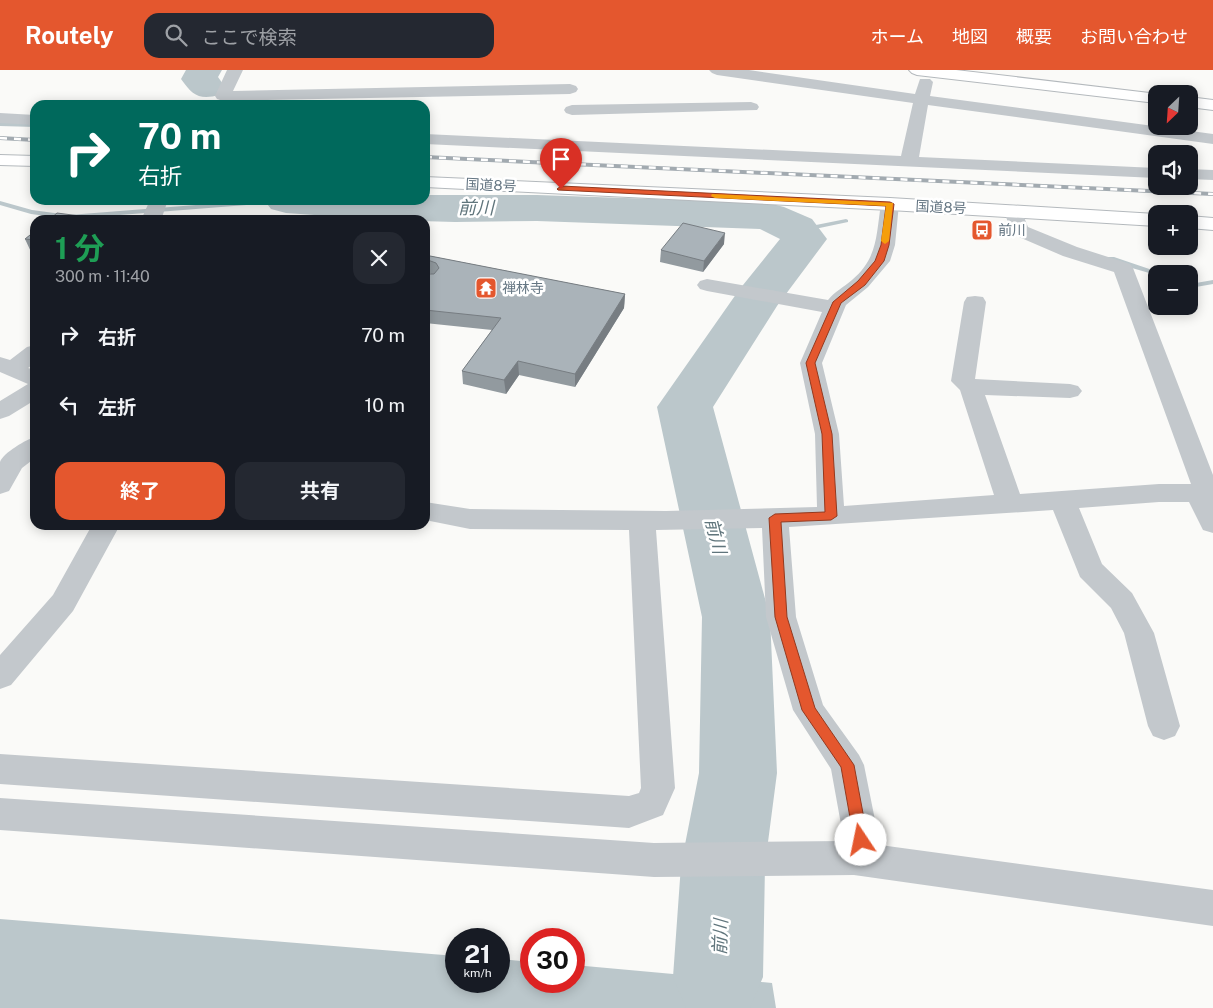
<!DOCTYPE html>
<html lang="ja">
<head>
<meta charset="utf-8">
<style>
  :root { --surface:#171b24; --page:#242831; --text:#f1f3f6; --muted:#9ea1a6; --accent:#e4572e }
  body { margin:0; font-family:"Public Sans","Noto Sans JP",sans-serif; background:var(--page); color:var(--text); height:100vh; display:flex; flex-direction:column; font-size:19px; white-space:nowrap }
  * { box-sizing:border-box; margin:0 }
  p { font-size:16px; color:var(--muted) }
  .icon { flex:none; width:28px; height:28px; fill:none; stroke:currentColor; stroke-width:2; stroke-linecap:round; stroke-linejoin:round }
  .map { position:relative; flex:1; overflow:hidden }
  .drawer { position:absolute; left:30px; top:145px; width:400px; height:315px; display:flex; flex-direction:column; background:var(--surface); border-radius:15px; box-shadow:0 2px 12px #0003 }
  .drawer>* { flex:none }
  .guide { position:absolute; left:30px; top:30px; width:400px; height:105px; border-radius:15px; box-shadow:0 2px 12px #0003; background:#00695c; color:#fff; overflow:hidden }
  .needle { width:32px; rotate:205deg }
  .buttons { position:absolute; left:1148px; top:15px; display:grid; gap:10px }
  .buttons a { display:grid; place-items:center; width:50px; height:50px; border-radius:10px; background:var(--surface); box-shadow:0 2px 12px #0003; font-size:25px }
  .speed { position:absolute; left:445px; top:858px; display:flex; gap:10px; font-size:25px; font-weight:700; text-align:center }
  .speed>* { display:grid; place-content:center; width:65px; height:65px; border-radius:50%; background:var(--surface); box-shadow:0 2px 12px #0003; line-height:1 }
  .speed small { font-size:12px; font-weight:400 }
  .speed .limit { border:8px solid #d22; background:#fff; color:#111 }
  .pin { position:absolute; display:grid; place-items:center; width:42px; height:42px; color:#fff; margin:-51px -21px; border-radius:50% 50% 50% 0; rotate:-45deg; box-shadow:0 0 5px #0007 }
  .pin .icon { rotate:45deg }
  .me { position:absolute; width:55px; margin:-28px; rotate:349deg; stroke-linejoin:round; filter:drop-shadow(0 0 4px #0008) }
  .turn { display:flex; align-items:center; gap:18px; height:105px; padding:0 25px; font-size:22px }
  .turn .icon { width:65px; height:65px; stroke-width:2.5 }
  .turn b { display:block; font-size:35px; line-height:42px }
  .round { display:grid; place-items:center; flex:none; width:52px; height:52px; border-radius:15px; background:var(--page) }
  .headline { display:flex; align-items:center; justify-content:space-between; height:85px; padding:0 25px }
  h1 { font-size:30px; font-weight:700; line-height:38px; color:#1e9e55 }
  .action { display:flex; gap:10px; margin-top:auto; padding:10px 25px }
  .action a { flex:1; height:58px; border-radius:15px; background:var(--accent); color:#fff; font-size:20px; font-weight:700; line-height:58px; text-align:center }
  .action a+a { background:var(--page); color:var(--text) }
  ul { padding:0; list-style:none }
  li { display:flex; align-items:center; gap:15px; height:70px; padding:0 25px }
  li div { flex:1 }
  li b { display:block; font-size:19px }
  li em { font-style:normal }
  header { display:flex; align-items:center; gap:30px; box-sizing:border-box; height:70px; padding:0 25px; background:var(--accent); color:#fff }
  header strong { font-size:24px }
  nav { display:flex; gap:28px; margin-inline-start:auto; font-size:18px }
  .search { width:350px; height:45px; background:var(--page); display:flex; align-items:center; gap:12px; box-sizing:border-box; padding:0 18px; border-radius:15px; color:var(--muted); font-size:19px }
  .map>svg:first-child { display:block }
</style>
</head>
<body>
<header>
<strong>Routely</strong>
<div class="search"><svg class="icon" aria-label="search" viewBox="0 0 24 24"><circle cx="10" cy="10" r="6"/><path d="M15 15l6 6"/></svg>ここで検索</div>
<nav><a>ホーム</a><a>地図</a><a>概要</a><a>お問い合わせ</a></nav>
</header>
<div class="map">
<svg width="1213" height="938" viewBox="0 0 1213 938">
  <rect width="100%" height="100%" fill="#fafaf8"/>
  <path fill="#bbc7cb" d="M0 849 456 886V911H499V889L531 892V911H574V895L772 913 776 938H0Z"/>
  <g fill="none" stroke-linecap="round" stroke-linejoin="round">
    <g fill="#bbc7cb" fill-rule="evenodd">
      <path d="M0 52 35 53V57L0 56Z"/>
      <path d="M260 130H289L286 132 69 149 31 144 0 135V131L32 140 69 145Z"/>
      <path d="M846 149 848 150V152L810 160 800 165 796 163 806 157Z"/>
      <path d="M1108 187H1114L1164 204H1156V205L1108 191Z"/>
      <path d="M1213 210V214L1196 217 1189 215V211L1196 213Z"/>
    </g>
    <g fill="#bbc7cb" fill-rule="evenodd">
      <path d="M186 0H222L218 7 225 17 220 25C199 30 193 26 181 9Z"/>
      <path d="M425 125H537L768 133 784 137 812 149 827 169 777 236 713 337 770 547 777 703 765 795 763 907 750 938H686L673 907 681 795 699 703 702 547 657 337 739 220 780 169 760 159 537 151 455 152 385 150 286 143 271 139 264 130H425Z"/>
    </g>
    <g stroke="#b4b9bd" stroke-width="2">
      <g id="trunk">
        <path d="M909 0H956L1158 24H1156V33L917 5 912 3Z"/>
        <path d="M1189 27 1213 30V40L1189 37Z"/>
        <path d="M0 85 35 86V96L0 95Z"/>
        <path d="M425 107 890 128 1156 144V156L890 140 425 117Z"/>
        <path d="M1189 146 1213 148V160L1189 158Z"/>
      </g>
    </g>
    <g fill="#c3c8cc" fill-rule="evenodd">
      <path d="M227 0H243L233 21 570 14 576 16 578 19 576 22 570 24 223 31 217 29 215 26Z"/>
      <path d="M709 0H749L915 24 920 9H930L933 12 930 26 1213 64V74L928 35 919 87 1156 98V108L425 74V64L901 86 913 33 717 5 712 3Z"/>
      <path d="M751 32 757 34 759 37 757 40 572 45 566 43 564 40 566 37 572 35Z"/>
      <path d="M0 43 35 45V55L0 53Z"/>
      <path d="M1189 99 1213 100V110L1189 109Z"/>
      <path d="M890 128 897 130 899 134 895 175 890 191 868 217 846 235 822 293 839 364 844 436 994 425 960 320 951 311 964 232 967 227 975 226 983 227 986 232 975 309 1070 314 1078 316 1082 321 1078 326 1070 328 985 325 1020 424 1159 414H1191L1114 202 1063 186 1012 164 1004 141 1006 137 1013 135 1020 137 1028 157 1077 177 1130 194 1133 198 1213 405V463L1203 460 1189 432H1159L1079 438 1102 494 1132 523 1154 563 1180 656 1175 666 1164 670 1153 666 1148 656 1124 563 1111 538 1080 507 1053 440 789 457 796 547 823 635 859 685 864 695 880 775 1213 820V856L854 805 654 807 0 760V728L654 773 844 771 831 699 793 640 766 547 762 458 656 460 675 718 663 745 629 758 0 714V684L629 726 639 723 641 718 629 460 470 459 425 450V432L470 439 666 441 817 437 815 364 800 293 822 242 707 221 700 219 697 215 700 211 707 209 828 230C834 222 844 217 852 210 878 188 876 165 881 134L883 130Z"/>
      <path d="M150 130H168L161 150H141Z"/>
      <path d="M35 275V293L28 298 35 300V330L9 346 0 349V331L28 314 0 302V287L10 290 27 277Z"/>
      <path d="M35 367V388L22 398 9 421 0 424C0 414 0 401 0 392 3 383 27 369 35 367Z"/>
      <path d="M92 455H120L73 541 11 615 0 619V585L53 525Z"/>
    </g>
    <use href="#trunk" fill="#fff" fill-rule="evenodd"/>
    <g stroke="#a2aab0" stroke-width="4">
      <g id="rail">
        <path d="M0 68 35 70"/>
        <path d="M425 87 1213 124"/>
      </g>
    </g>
    <use href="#rail" stroke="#fff" stroke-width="2.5" stroke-dasharray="7" stroke-linecap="butt"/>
  </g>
  <g fill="#929a9f">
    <path d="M35 161V185L32 184 25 169Z"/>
    <path d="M724 174 703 202 660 192 661 180Z"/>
    <path d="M425 185 625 224 624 238 575 317 519 305 506 324 463 314 462 301 492 260 425 253V204H431L425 202Z"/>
  </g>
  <g fill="#777d82">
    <path d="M725 163 724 174 703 202 704 191Z"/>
    <path d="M625 224 624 238 575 317V304Z"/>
    <path d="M518 291 519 305 506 324 504 310Z"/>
  </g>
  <g fill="#aab3b9" stroke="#777d82">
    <path d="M57 143 111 150H49Z"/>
    <path d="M683 153 725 163 704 191 661 180Z"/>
    <path d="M35 161V170L25 169Z"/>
    <path d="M425 185 625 224 575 304 518 291 504 310 462 301 501 248 425 240V204H434L439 198 436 193 425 189Z"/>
  </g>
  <path fill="#e4572e" stroke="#94391e" d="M561 116 890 132 894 134 889 175 884 191 865 215 841 233 815 293 832 364 837 446 831 450 781 452 787 547 815 638 854 695 868 770 866 775 861 777 856 775 854 770 841 697 802 640 775 547 769 448 775 444 825 442 822 364 806 293 833 232 858 211 875 191 881 175 886 136 558 120 557 119Z"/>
  <path fill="#f59e0b" d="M712 124 893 133 889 171 885 174 881 171 886 136 715 128 711 126Z"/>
  <defs>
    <g id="bus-square" transform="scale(1.125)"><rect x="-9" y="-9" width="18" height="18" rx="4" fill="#e4572e" stroke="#fff"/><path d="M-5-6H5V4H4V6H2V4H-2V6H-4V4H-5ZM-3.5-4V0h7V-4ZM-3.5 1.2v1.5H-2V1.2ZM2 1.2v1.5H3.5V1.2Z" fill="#fff"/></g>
    <g id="temple-square" transform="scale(1.125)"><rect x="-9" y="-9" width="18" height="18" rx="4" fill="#e4572e" stroke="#fff"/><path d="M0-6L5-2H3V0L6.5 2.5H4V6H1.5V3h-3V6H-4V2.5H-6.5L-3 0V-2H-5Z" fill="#fff"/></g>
  </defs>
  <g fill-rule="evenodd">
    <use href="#bus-square" x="982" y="160"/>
    <use href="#temple-square" x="486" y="218"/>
  </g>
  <g text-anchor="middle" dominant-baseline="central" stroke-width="5" stroke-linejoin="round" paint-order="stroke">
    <g font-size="14" fill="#657683" stroke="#fff">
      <text transform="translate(491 115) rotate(3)">国道8号</text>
      <text transform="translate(941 137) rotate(3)">国道8号</text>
    </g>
    <g font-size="14" fill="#657683" stroke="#fff" text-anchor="start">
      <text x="998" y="160">前川</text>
      <text x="502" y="218">禅林寺</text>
    </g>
    <g font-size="18" font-style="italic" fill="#60757c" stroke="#fff">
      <text x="476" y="137">前川</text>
      <text transform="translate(716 466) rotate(76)">前川</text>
      <text transform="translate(720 867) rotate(-88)">前川</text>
    </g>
  </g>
</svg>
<div class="buttons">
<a><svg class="needle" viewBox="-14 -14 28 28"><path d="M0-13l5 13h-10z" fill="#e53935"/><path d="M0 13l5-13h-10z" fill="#9ea1a6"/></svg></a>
<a><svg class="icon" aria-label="sound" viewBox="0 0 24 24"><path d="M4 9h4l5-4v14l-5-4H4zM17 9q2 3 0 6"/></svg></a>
<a>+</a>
<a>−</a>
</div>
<div class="speed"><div>21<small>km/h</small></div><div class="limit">30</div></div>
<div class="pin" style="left:561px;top:119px;background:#d93025"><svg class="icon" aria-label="arrive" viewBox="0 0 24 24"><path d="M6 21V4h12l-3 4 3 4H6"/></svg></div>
<svg class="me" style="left:861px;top:770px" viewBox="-20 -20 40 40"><circle r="19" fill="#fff"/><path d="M0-13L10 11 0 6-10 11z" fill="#e4572e"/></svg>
<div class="guide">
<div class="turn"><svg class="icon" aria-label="right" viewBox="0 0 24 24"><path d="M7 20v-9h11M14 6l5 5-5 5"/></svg><div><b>70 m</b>右折</div></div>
</div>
<section class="drawer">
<div class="headline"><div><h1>1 分</h1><p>300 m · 11:40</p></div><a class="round"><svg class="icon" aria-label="close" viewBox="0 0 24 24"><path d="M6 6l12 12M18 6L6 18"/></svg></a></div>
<ul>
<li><svg class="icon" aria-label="right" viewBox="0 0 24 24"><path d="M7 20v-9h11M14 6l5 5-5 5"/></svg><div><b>右折</b></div><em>70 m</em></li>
<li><svg class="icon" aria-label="left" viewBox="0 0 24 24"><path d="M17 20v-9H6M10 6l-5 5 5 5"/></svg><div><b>左折</b></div><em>10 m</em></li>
</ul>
<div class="action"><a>終了</a><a>共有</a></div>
</section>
</div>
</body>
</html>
